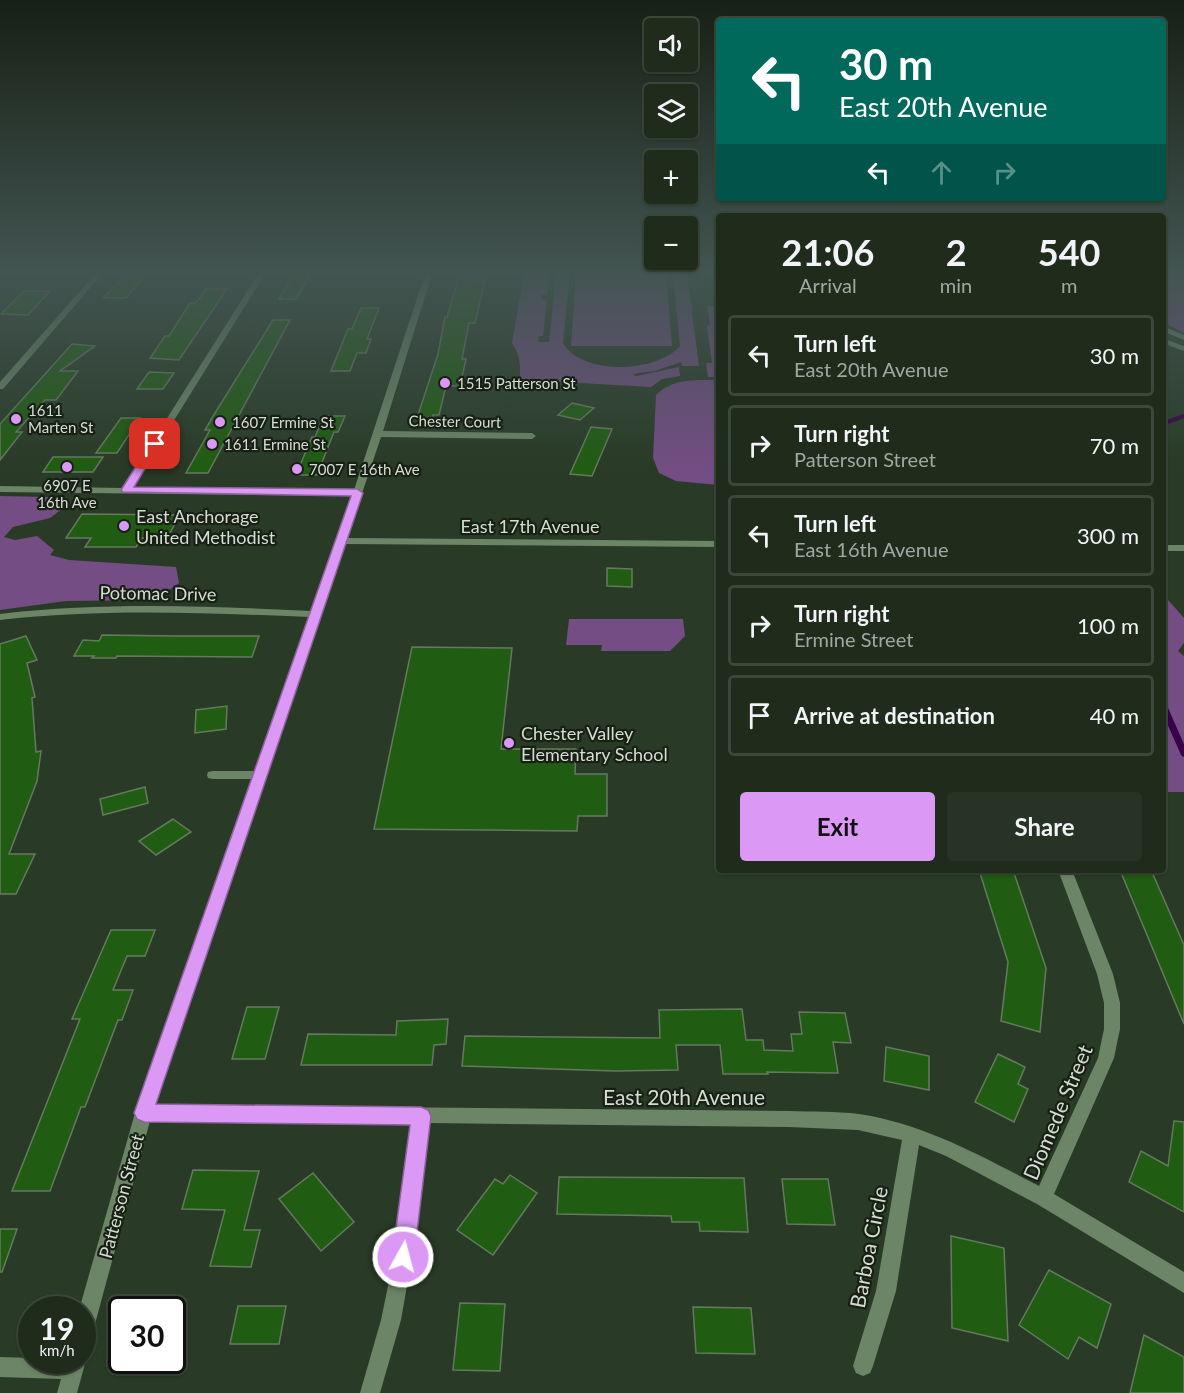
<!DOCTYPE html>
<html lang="en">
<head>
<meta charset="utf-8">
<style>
  :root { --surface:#1f2c1c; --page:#273425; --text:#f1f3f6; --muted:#a1a7a3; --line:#3c483b; --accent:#db99f5 }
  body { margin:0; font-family:Lato,sans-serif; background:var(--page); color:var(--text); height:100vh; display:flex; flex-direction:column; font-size:22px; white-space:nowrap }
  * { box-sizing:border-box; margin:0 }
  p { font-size:20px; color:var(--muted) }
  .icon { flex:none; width:33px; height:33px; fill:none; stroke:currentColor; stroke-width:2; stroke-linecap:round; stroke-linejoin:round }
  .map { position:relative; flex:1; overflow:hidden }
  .side { position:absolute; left:716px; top:213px; width:450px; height:660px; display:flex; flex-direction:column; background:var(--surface); border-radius:6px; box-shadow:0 2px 4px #0004,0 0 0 2px var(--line) }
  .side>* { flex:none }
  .top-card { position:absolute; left:716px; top:18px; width:450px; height:183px; border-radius:6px; box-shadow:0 2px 4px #0004,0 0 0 2px var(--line); background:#00695c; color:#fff; overflow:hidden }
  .tools { position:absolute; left:644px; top:18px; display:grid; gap:12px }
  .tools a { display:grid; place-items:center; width:54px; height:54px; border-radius:6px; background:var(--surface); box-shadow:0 2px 4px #0004,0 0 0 2px var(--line); font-size:30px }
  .speed { position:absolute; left:18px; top:1296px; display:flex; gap:12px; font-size:30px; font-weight:700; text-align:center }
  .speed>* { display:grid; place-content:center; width:78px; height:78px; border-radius:50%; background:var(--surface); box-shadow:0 2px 4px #0004,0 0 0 2px var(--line); line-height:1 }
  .speed small { font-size:15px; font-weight:400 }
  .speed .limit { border:3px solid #111; border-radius:9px; background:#fff; color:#111 }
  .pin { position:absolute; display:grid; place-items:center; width:51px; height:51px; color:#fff; margin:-26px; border-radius:12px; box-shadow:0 3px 9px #0006 }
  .me { position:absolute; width:66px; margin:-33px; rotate:7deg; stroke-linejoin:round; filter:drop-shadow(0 0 4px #0008) }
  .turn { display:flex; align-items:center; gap:21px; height:126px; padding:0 24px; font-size:27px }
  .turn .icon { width:78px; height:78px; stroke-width:2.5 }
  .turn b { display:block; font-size:42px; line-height:51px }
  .lanes { display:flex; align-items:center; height:57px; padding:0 24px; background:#0003; justify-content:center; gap:30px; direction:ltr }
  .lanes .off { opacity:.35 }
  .eta { display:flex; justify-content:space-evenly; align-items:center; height:102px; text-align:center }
  .eta b { font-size:36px; font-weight:700; line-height:42px }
  .action { display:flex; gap:12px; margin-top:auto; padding:12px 24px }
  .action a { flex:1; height:69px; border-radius:6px; background:var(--accent); color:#111; font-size:24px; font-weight:700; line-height:69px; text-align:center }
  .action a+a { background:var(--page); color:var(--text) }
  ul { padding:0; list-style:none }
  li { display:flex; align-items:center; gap:18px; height:81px; margin:0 12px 9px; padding:0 12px; border:3px solid var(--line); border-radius:6px }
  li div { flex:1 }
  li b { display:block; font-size:22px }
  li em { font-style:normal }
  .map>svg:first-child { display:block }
</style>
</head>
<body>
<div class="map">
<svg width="1184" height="1393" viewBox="0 0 1184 1393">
  <rect width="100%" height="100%" fill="#293b26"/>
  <g fill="#734d83">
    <path d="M524 274H550L547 295H541V299L547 300 543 336H539L538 342H549L556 274H570L563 343C582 376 657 373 680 346L673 274H687L699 366H682L681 362 655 371 633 374 636 376 679 367 680 376 662 379 651 387 562 382 519 384C521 368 521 356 512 343Z"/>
    <path d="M576 274H666L672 346H571Z"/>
    <path d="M1163 274H1184V333L1163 322Z"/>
    <path d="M707 306H716L718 322V377H708L706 363H712L707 326 710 325Z"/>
    <path d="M718 380V485L676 481 659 473 653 458 656 395C673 378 695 380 718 380Z"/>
    <path d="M0 496 48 497 67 505 50 518 13 527 4 537 15 540 37 536 54 550 50 555 69 560 176 567 179 583 155 600 66 601 0 610Z"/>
    <path d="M1162 593 1184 618V643L1178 651 1184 656V792H1163Z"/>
    <path d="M569 619H683L685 636 670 651H601L602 645H566Z"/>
  </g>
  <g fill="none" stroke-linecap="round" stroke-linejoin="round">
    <path stroke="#380149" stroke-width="4" d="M1162 424 1184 416"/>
    <path stroke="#380149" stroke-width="7" d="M1162 703 1184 753"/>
  </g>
  <g fill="#205c11" stroke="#657961" stroke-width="1.5">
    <path d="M127 274H146L126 298H103Z"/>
    <path d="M460 274H476L474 280H485L475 323H469L462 359H466L460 386H446L439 415H433L432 418H417L438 354 445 317H447Z"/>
    <path d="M293 275H310L296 299H279Z"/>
    <path d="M206 289H227L179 360 150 358 165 336H169L190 303H196Z"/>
    <path d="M24 291H50L28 315 1 314Z"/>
    <path d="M361 308H379L367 339H371L366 353H357L350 371H331L348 329H352Z"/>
    <path d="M273 320H290L208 473H186L210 430H205L215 413Z"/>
    <path d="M72 344 95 346 60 371H78L56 400H45L16 432H22L0 460V424Z"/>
    <path d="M149 372 174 373 163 389H137Z"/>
    <path d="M572 403 594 408 580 420 558 415Z"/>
    <path d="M324 416H345L338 432H334L317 475H296L312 437H315Z"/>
    <path d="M121 418H140L117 453H96Z"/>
    <path d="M591 427 612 429 592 476 570 474Z"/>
    <path d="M53 457H103L93 472H43Z"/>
    <path d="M82 514 180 515 167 538H142L136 547H85L91 538H66Z"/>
    <path d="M607 568 632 569V587L607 586Z"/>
    <path d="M102 635 176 636H259L252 657 117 656 116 658H92L94 656H74L83 640 99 641Z"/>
    <path d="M26 636 37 660 27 663 35 697 32 698 36 752 41 751 37 781 9 854H35L16 894H0V644Z"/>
    <path d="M412 647 512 648 501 749H576L575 774H607V816H578L577 831 374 829Z"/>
    <path d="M227 706 226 729 195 733 196 710Z"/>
    <path d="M145 787 148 803 103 815 100 799Z"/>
    <path d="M173 819 191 832 156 855 139 841Z"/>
    <path d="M979 870H1013L1046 968 1040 1032 1001 1021 1008 962Z"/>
    <path d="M1120 870H1151L1184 945V1024Z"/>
    <path d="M111 930H155L145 956H127L113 990H133L122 1020H118L85 1107H81L50 1191H12L80 1019H72Z"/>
    <path d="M247 1007H279L265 1059H232Z"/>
    <path d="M742 1009 746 1040H763L764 1050 793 1051 791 1034H802L799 1012 845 1013 851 1043 833 1042 838 1073 767 1072 768 1074H723L720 1045H676L678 1070 614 1071 462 1066 465 1036 660 1038 659 1010Z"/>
    <path d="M448 1019 446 1044 434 1045 432 1065H301L308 1034 396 1035 397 1021Z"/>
    <path d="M886 1047 929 1056V1090L884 1081Z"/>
    <path d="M998 1054 1025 1067 1018 1084 1028 1089 1014 1122 975 1102Z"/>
    <path d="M1174 1121 1184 1122V1212L1129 1182 1141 1151 1168 1166Z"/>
    <path d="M193 1170 259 1171 244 1230H260L251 1267 210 1266 225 1210 182 1209Z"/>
    <path d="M313 1173 354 1222 321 1251 279 1199Z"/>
    <path d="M510 1175 537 1193 493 1255 457 1230 495 1179 503 1184Z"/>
    <path d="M559 1177 744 1178 748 1232 700 1231 699 1222H672L671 1216 557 1214Z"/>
    <path d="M782 1179H828L835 1225 787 1224Z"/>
    <path d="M0 1229H17L2 1272H0Z"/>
    <path d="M951 1236 1004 1248 1008 1341 952 1328Z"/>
    <path d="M1049 1270 1111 1304 1097 1348 1079 1337 1068 1359 1019 1325Z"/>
    <path d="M460 1303 505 1304 500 1371 453 1370Z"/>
    <path d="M238 1306H286L279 1344H230Z"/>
    <path d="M693 1307 751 1308 755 1354 696 1353Z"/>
    <path d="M1144 1335 1184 1357V1393H1130Z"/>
  </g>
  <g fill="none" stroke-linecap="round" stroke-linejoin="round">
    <g fill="#6c8566" fill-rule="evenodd">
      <path d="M95 274H102L3 389H0V382Z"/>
      <path d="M258 274H265L132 488 354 490 425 274H432L383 431 532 433 536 436 532 439 381 437 347 538 718 541V547L345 544 155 1105 789 1111C812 1112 836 1111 859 1114 925 1124 981 1156 1039 1186L1098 1058 1104 1029V1003L1097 974 1058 870H1072L1113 974 1120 1003V1029L1114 1058 1054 1194 1184 1272V1293L1037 1204 946 1156 919 1145 896 1291 873 1366 870 1373 863 1376 856 1373 853 1366 876 1291 902 1140 858 1130 789 1127 429 1123 412 1257 401 1320 380 1393H360L381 1320 394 1257 411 1123 150 1121 92 1335 89 1342 82 1345V1310H79L135 1113 252 779H213L208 778 207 775 208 772 213 771H256L309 617C206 613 103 608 0 620V614C104 602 207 606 312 611L352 496 0 492V486L123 488Z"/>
      <path d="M1162 326 1184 335V340L1162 331Z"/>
      <path d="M1162 338 1184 346V351L1162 343Z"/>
      <rect x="1162" y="545" width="22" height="6"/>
      <path d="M83 1353 86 1360 77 1393H57L61 1379 0 1377V1357L32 1358V1360H82Z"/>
    </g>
  </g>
  <linearGradient id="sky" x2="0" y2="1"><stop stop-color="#172015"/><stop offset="0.58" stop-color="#435552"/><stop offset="1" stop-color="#435552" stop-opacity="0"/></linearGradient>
  <rect width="1184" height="469" fill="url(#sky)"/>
  <path fill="#db99f5" stroke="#8e639f" stroke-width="1.5" d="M155 441 160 444 134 487 357 489 363 493 156 1104 421 1107 428 1110 431 1116 414 1257 410 1265 403 1268 395 1265 392 1257 410 1125 144 1122 137 1119 134 1113 351 496 123 492 121 490 150 444Z"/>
  <g fill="#db99f5" stroke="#182016" stroke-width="2">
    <circle cx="445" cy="383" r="6"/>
    <circle cx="16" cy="419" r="6"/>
    <circle cx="220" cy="422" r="6"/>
    <circle cx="212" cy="444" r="6"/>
    <circle cx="67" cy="467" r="6"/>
    <circle cx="297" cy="469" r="6"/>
    <circle cx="124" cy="526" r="6"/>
    <circle cx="509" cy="743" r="6"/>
  </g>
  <g text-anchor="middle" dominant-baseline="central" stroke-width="4.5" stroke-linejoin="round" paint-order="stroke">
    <g font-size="15" fill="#d3ded0" stroke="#182016" text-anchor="start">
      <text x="457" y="383">1515 Patterson St</text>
      <text x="28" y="410">1611<tspan x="28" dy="17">Marten St</tspan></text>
      <text x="232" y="422">1607 Ermine St</text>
      <text x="224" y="444">1611 Ermine St</text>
      <text x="309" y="469">7007 E 16th Ave</text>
      <text x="67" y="485" text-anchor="middle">6907 E<tspan x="67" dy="17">16th Ave</tspan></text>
    </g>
    <g font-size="15" fill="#d3ded0" stroke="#182016">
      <text transform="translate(455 421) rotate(1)">Chester Court</text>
    </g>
    <g font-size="18" fill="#d3ded0" stroke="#182016" text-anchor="start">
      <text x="136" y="516">East Anchorage<tspan x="136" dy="21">United Methodist</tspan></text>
      <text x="521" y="733">Chester Valley<tspan x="521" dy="21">Elementary School</tspan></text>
    </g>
    <g font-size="18" fill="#d3ded0" stroke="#182016">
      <text x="530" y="526">East 17th Avenue</text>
      <text transform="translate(158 593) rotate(1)">Potomac Drive</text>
      <text transform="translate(121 1196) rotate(-75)">Patterson Street</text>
    </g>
    <g font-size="21" fill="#d3ded0" stroke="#182016">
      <text x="684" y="1096">East 20th Avenue</text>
      <text transform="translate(1057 1112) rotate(-67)">Diomede Street</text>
      <text transform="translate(868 1247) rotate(-79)">Barboa Circle</text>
    </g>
  </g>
</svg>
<div class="tools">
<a><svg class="icon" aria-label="sound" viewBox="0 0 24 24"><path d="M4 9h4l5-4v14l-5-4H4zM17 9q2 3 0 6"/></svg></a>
<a><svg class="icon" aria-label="layers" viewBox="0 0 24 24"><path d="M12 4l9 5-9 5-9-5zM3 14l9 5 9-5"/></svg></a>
<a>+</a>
<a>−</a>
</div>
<div class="speed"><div>19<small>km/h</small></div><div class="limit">30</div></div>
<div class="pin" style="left:155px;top:444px;background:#d93025"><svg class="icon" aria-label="arrive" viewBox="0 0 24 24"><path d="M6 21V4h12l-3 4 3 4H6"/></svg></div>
<svg class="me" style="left:403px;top:1257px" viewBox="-20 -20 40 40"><circle r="17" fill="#db99f5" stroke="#fff" stroke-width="3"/><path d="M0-11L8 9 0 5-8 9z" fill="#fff"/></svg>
<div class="top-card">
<div class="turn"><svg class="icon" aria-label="left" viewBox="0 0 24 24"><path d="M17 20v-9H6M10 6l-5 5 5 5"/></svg><div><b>30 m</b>East 20th Avenue</div></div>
<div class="lanes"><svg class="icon" aria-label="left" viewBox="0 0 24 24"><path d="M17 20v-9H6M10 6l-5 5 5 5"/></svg><svg class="icon off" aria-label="ahead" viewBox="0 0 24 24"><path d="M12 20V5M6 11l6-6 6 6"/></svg><svg class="icon off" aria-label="right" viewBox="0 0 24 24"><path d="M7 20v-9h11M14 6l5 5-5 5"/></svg></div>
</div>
<section class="side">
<div class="eta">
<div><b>21:06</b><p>Arrival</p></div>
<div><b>2</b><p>min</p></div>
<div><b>540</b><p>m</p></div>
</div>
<ul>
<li><svg class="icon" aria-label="left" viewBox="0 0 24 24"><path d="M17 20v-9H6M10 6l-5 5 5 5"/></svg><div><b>Turn left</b><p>East 20th Avenue</p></div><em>30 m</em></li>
<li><svg class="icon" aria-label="right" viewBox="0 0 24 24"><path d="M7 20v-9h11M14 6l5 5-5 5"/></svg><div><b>Turn right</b><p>Patterson Street</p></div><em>70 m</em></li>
<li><svg class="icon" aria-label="left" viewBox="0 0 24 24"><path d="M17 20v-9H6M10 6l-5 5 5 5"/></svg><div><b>Turn left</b><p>East 16th Avenue</p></div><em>300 m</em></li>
<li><svg class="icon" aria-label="right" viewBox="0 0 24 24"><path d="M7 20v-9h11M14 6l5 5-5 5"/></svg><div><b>Turn right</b><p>Ermine Street</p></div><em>100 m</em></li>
<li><svg class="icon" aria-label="arrive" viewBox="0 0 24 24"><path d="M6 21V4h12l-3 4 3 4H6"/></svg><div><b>Arrive at destination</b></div><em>40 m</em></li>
</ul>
<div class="action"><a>Exit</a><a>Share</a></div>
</section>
</div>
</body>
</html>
